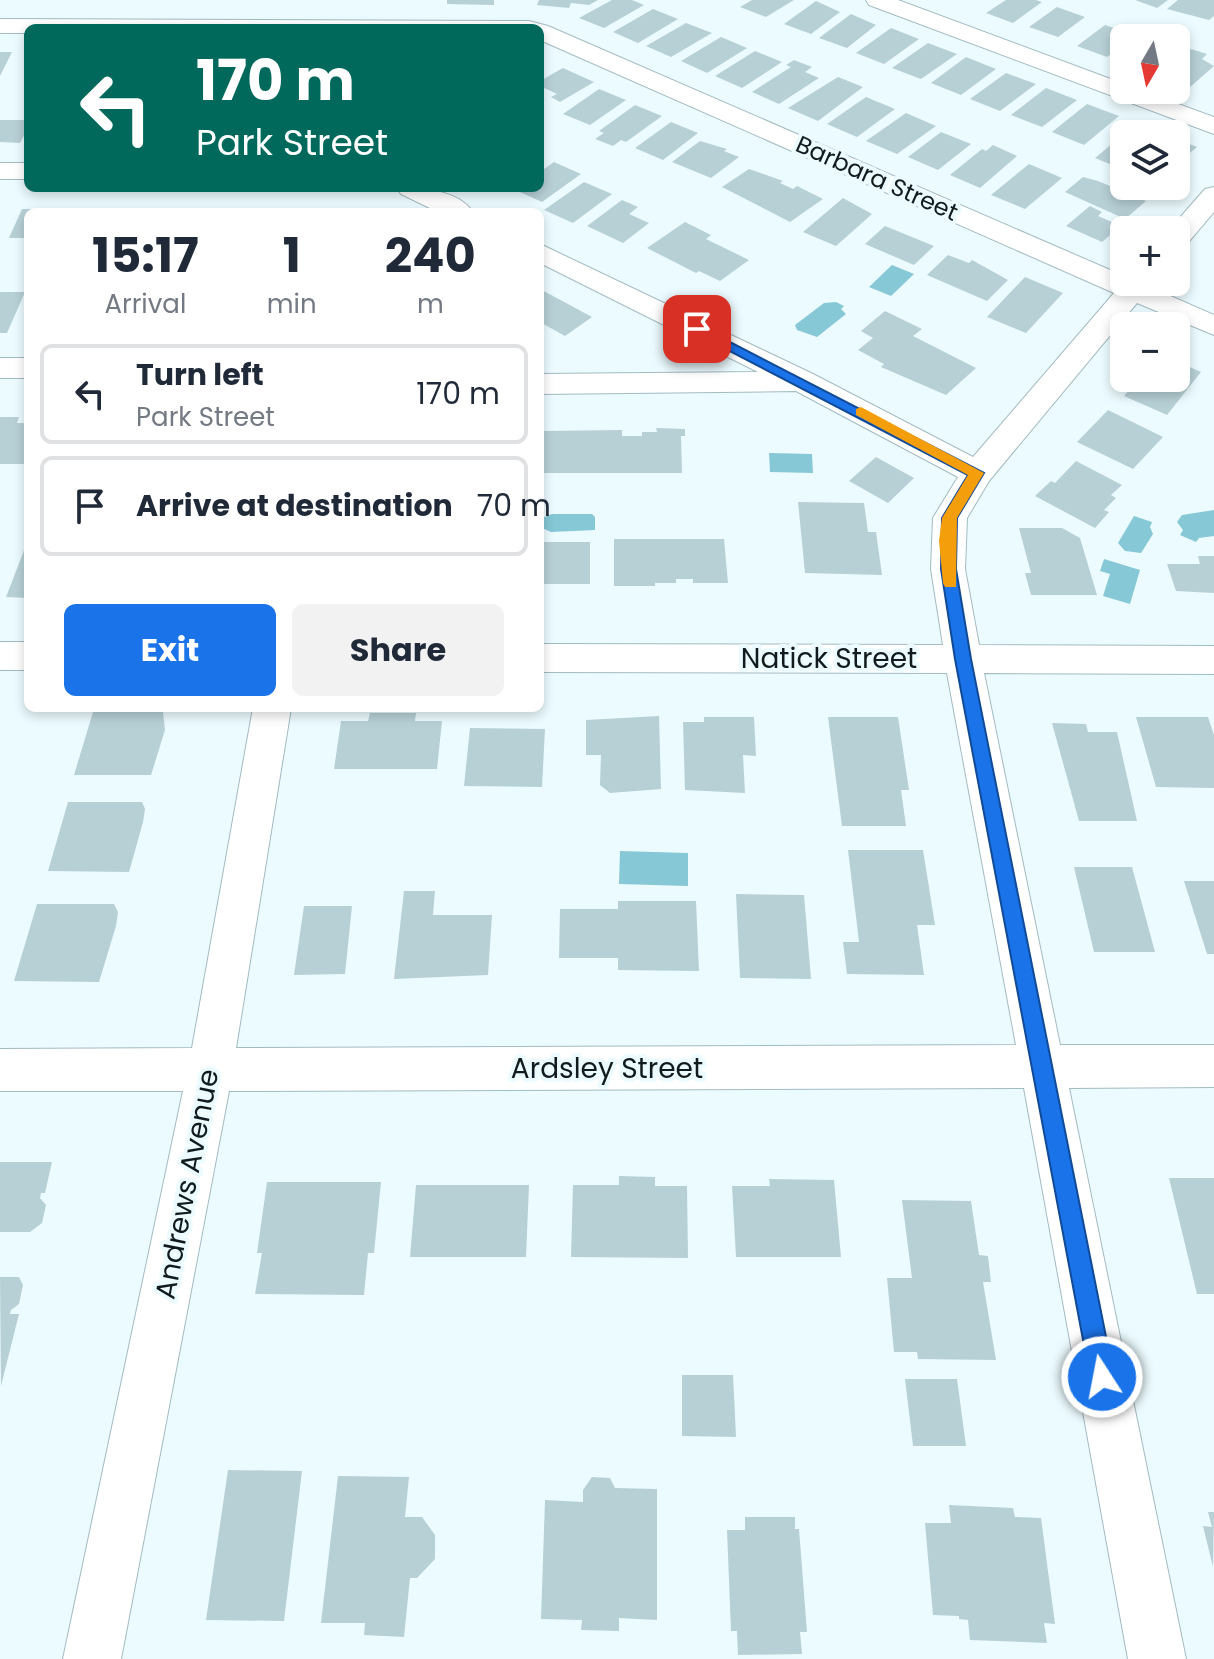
<!DOCTYPE html>
<html lang="en">
<head>
<meta charset="utf-8">
<style>
  :root { --surface:#fff; --page:#f2f2f3; --text:#1f2937; --muted:#747a83; --line:#e0e1e3; --accent:#1a73e8 }
  body { margin:0; font-family:Poppins,sans-serif; background:var(--page); color:var(--text); height:100vh; display:flex; flex-direction:column; font-size:30px; white-space:nowrap }
  * { box-sizing:border-box; margin:0 }
  p { font-size:26px; color:var(--muted) }
  .icon { flex:none; width:44px; height:44px; fill:none; stroke:currentColor; stroke-width:2; stroke-linecap:round; stroke-linejoin:round }
  .map { position:relative; flex:1; overflow:hidden }
  .drawer { position:absolute; left:24px; top:208px; width:520px; height:504px; display:flex; flex-direction:column; background:var(--surface); border-radius:12px; box-shadow:0 4px 12px #0003 }
  .drawer>* { flex:none }
  .banner { position:absolute; left:24px; top:24px; width:520px; height:168px; border-radius:12px; box-shadow:0 4px 12px #0003; background:#00695c; color:#fff; overflow:hidden }
  .needle { width:52px; rotate:189deg }
  .buttons { position:absolute; left:1110px; top:24px; display:grid; gap:16px }
  .buttons a { display:grid; place-items:center; width:80px; height:80px; border-radius:12px; background:var(--surface); box-shadow:0 4px 12px #0003; font-size:40px }
  .pin { position:absolute; display:grid; place-items:center; width:68px; height:68px; color:#fff; margin:-34px; border-radius:16px; box-shadow:0 4px 12px #0006 }
  .me { position:absolute; width:88px; margin:-44px; rotate:349deg; stroke-linejoin:round; filter:drop-shadow(0 0 6px #0008) }
  .turn { display:flex; align-items:center; gap:28px; height:168px; padding:0 40px; font-size:36px }
  .turn .icon { width:104px; height:104px; stroke-width:2.5 }
  .turn b { display:block; font-size:56px; line-height:68px }
  .eta { display:flex; justify-content:space-evenly; align-items:center; height:136px; text-align:center }
  .eta b { font-size:48px; font-weight:700; line-height:56px }
  .action { display:flex; gap:16px; margin-top:auto; padding:16px 40px }
  .action a { flex:1; height:92px; border-radius:12px; background:var(--accent); color:#fff; font-size:32px; font-weight:700; line-height:92px; text-align:center }
  .action a+a { background:var(--page); color:var(--text) }
  ul { padding:0; list-style:none }
  li { display:flex; align-items:center; gap:24px; height:100px; margin:0 16px 12px; padding:0 24px; border:4px solid var(--line); border-radius:12px }
  li div { flex:1 }
  li b { display:block; font-size:30px }
  li em { font-style:normal }
  .map>svg:first-child { display:block }
</style>
</head>
<body>
<div class="map">
<svg width="1214" height="1659" viewBox="0 0 1214 1659">
  <rect width="100%" height="100%" fill="#ecfbff"/>
  <g fill="#86c8d6">
    <path d="M892 265 914 274 891 296 869 287Z"/>
    <path d="M836 302 844 306 841 309 846 314 817 337 797 330 795 325 824 303Z"/>
    <path d="M769 453 812 454 813 473 770 472Z"/>
    <path d="M1214 510V536L1199 538 1196 542 1180 535 1183 530 1177 522 1182 515Z"/>
    <path d="M552 514H592L595 517V530L551 532 542 528V518Z"/>
    <path d="M1134 516 1152 522 1150 527 1153 534 1141 553 1125 551 1118 543Z"/>
    <path d="M1104 559 1140 570 1130 604 1103 596 1110 574 1100 571Z"/>
    <path d="M620 851 688 853V886L619 884Z"/>
  </g>
  <g fill="#b7d0d6">
    <path d="M447 0H494V5L447 4Z"/>
    <path d="M539 0H598L589 5 571 3 569 8 537 5Z"/>
    <path d="M612 0H632L644 5 604 28 579 18Z"/>
    <path d="M752 0H794L766 17 740 7Z"/>
    <path d="M1006 0H1036L1042 2 1013 23 986 13Z"/>
    <path d="M1135 0H1168L1157 8Z"/>
    <path d="M1178 0H1214V16L1209 20 1167 9Z"/>
    <path d="M816 1 840 12 811 34 784 24Z"/>
    <path d="M1057 7 1085 17 1058 37 1029 27Z"/>
    <path d="M653 9 678 19 638 43 613 32Z"/>
    <path d="M851 14 876 25 847 48 819 38Z"/>
    <path d="M686 23 712 33 671 57 646 46Z"/>
    <path d="M1105 25 1135 35 1124 38V43L1107 57 1077 46Z"/>
    <path d="M891 28 919 39 884 64 856 53Z"/>
    <path d="M721 37 747 48 707 73 681 61Z"/>
    <path d="M928 43 957 54 921 79 892 68Z"/>
    <path d="M1191 49 1207 54 1202 59 1214 66 1189 88 1176 83V61Z"/>
    <path d="M755 51 782 62 742 88 715 76Z"/>
    <path d="M0 52H12L0 76Z"/>
    <path d="M966 57 996 69 961 95 931 83Z"/>
    <path d="M794 60 812 67 805 72 819 78 779 104 752 92 791 67 786 65Z"/>
    <path d="M563 68 594 82 560 102 551 97 557 94 540 86V81Z"/>
    <path d="M1006 73 1036 84 1000 111 970 99Z"/>
    <path d="M838 77 863 87 818 121 788 108Z"/>
    <path d="M1046 88 1077 100 1042 127 1011 115Z"/>
    <path d="M599 89 626 100 590 125 563 114Z"/>
    <path d="M866 97 895 109 857 137 827 124Z"/>
    <path d="M1087 104 1119 116 1084 145 1052 132Z"/>
    <path d="M635 105 662 116 626 142 621 140 613 146 595 139 604 133 599 131Z"/>
    <path d="M906 113 936 126 897 154 866 141Z"/>
    <path d="M0 120H28V128L20 143 0 142Z"/>
    <path d="M671 122 698 133 663 160 635 148Z"/>
    <path d="M1136 123 1163 134H1124V142L1117 139Z"/>
    <path d="M941 132 971 144 938 170 908 157Z"/>
    <path d="M1176 139 1197 147 1178 163 1176 162Z"/>
    <path d="M700 141 727 149 724 151 739 157 711 178 672 162Z"/>
    <path d="M1113 143 1124 147V170L1095 158Z"/>
    <path d="M993 145 1017 156 980 188 950 175 982 149 986 151Z"/>
    <path d="M554 162 581 174 542 202 511 188H540V172Z"/>
    <path d="M1029 164 1062 178 1025 209 991 195Z"/>
    <path d="M749 169 783 181 780 183 793 189 797 186 823 199 790 222 722 187Z"/>
    <path d="M1083 177 1098 181 1146 201 1125 219 1065 192Z"/>
    <path d="M584 182 612 194 573 223 544 210Z"/>
    <path d="M843 198 872 214 836 246 803 232Z"/>
    <path d="M622 200 638 207 629 214 649 223 623 243 587 226Z"/>
    <path d="M1090 206 1102 212 1098 216 1121 226 1102 242 1066 226Z"/>
    <path d="M22 209H70L68 212H28V238H9Z"/>
    <path d="M685 222 711 235 706 239 749 260 720 281 699 271 696 273 647 248Z"/>
    <path d="M885 226 934 246 914 265 865 244Z"/>
    <path d="M948 255 969 263 972 260 1008 280 987 301 927 275Z"/>
    <path d="M1025 277 1063 293 1026 333 987 317Z"/>
    <path d="M540 289 592 317 565 336 540 322Z"/>
    <path d="M0 292H25L7 333H0Z"/>
    <path d="M885 311 922 329 913 336 976 368 946 395 881 367 884 364 858 350 873 338 861 331Z"/>
    <path d="M1176 361 1201 372 1167 415 1124 396 1132 386 1128 385 1133 378H1176Z"/>
    <path d="M1108 410 1163 437 1133 469 1077 442Z"/>
    <path d="M0 417H19L17 423H28V464H0Z"/>
    <path d="M656 428 685 429V436H681L682 473H540V431L622 430V436H642V432H657Z"/>
    <path d="M876 457 914 478 888 503 849 481Z"/>
    <path d="M1076 461 1122 485 1111 495 1116 498 1104 510 1109 512 1095 528 1035 496 1051 481 1055 483Z"/>
    <path d="M798 502 864 503 868 532H876L882 575 805 573Z"/>
    <path d="M1019 528H1062L1080 538 1097 595H1031L1025 573H1031Z"/>
    <path d="M614 539H724L728 583H693V579H676V583H655V586H614Z"/>
    <path d="M28 540V598L6 597Z"/>
    <rect x="540" y="542" width="50" height="42"/>
    <path d="M1198 556H1214V593L1176 591 1167 564H1200Z"/>
    <path d="M93 712H163L165 730 151 775H74Z"/>
    <path d="M370 713H416L415 721H442L437 769H334L341 721H368Z"/>
    <path d="M659 716 661 789 610 793 600 785 601 755H586V720Z"/>
    <path d="M704 717H754L756 756 743 755 745 793 685 790 683 722H704Z"/>
    <path d="M828 717H898L909 790H901L906 826H842Z"/>
    <path d="M1136 717H1208L1214 735V788L1156 787Z"/>
    <path d="M1052 723 1086 724 1088 732H1117L1137 821H1079Z"/>
    <path d="M470 728 545 729 542 787 464 786Z"/>
    <path d="M68 802H142L145 809 143 822 129 872 48 871Z"/>
    <path d="M848 850H923L935 925H917L924 975 847 974 843 942H859Z"/>
    <path d="M1074 867H1132L1155 952H1094Z"/>
    <path d="M1184 881H1214V954H1207Z"/>
    <path d="M404 891H435L433 915H492L488 975 394 979Z"/>
    <path d="M736 894 804 895 811 979 740 978Z"/>
    <path d="M618 901H696L699 971 618 970V958H559L560 909H618Z"/>
    <path d="M37 904H114L118 912 116 926 99 982 14 981Z"/>
    <path d="M304 906H352L345 974 294 975Z"/>
    <path d="M0 1162H52L45 1193H41L40 1198 46 1205 42 1223 30 1232H0Z"/>
    <path d="M619 1176 655 1177V1186H687L688 1258 571 1257 573 1185H619Z"/>
    <path d="M1169 1178H1214V1294H1197Z"/>
    <path d="M769 1179 834 1180 841 1257H736L732 1186H770Z"/>
    <path d="M267 1182H381L374 1253H368L364 1295 255 1294 262 1253H257Z"/>
    <path d="M416 1185H529L526 1257H410Z"/>
    <path d="M902 1200 971 1201 979 1255 988 1256 991 1282H983L996 1360 918 1359 917 1352H894L887 1278H912Z"/>
    <path d="M0 1277H19L23 1285 19 1304 11 1310 10 1314H19L1 1386Z"/>
    <path d="M682 1375H733L736 1437 682 1436Z"/>
    <path d="M905 1379H957L966 1446H913Z"/>
    <path d="M228 1470 302 1471 284 1621 206 1620Z"/>
    <path d="M338 1476 409 1477 405 1517H422L435 1535V1559L417 1578H410L404 1637 364 1635 365 1623H321Z"/>
    <path d="M592 1477 610 1478 615 1488 657 1489V1620L619 1618V1631L581 1630 582 1620 541 1619 545 1500 583 1502V1490Z"/>
    <path d="M949 1505 1013 1508 1015 1517 1041 1518 1055 1624 1044 1623 1047 1643 970 1640 968 1620 959 1619V1616L933 1615 925 1523H951Z"/>
    <path d="M1208 1512H1214L1213 1567 1203 1526 1212 1527Z"/>
    <path d="M745 1517H795V1529H799L807 1632H800L802 1654 738 1655 737 1631H731L727 1530H745Z"/>
  </g>
  <g fill="none" stroke-linecap="round" stroke-linejoin="round">
    <g stroke="#a2bbc1" stroke-width="2">
      <g id="street">
        <path d="M866 0H898L1124 84V90H1140L1214 117V134L869 5Z"/>
        <path d="M0 19 529 21 548 26 1124 276V282H1153L1150 287 1214 315V335L1137 303 989 481 967 518 965 569 979 645 1214 646V674L984 673 1060 1045H1214V1087L1069 1088 1186 1659H1128L1024 1088 229 1091 121 1659H63L183 1091H0V1049L192 1048 253 708H291L236 1048 1016 1045 947 673 540 672V644L943 645 931 569 933 518 958 477 796 391 540 394V374L758 372 540 263V244L813 374 973 457 1114 293 540 40V28H28V33H0Z"/>
        <rect x="0" y="163" width="28" height="16"/>
        <path d="M1214 187V212L1186 245 1176 247V230H1169L1205 189Z"/>
        <path d="M397 188C421 188 457 189 473 212H438L401 194Z"/>
        <rect x="0" y="358" width="28" height="20"/>
        <rect x="0" y="642" width="28" height="28"/>
      </g>
    </g>
    <use href="#street" fill="#fff" fill-rule="evenodd"/>
  </g>
  <path fill="#1a73e8" stroke="#114b97" stroke-width="2" d="M697 325 984 473 957 518 956 569 971 659 1114 1377 1110 1386 1102 1389 1094 1386 1090 1377 955 659 941 569 942 518 968 475 693 332 691 329Z"/>
  <path fill="#f59e0b" d="M861 407 984 473 957 518 956 587H945L943 583 939 541 942 518 968 475 856 415V409Z"/>
  <g text-anchor="middle" dominant-baseline="central" stroke-width="8" stroke-linejoin="round" paint-order="stroke">
    <g font-size="24" fill="#111b1d" stroke="#ecfbff">
      <text transform="translate(877 178) rotate(24)">Barbara Street</text>
    </g>
    <g font-size="28" fill="#111b1d" stroke="#ecfbff">
      <text x="829" y="658">Natick Street</text>
      <text x="607" y="1068">Ardsley Street</text>
      <text transform="translate(187 1184) rotate(-79)">Andrews Avenue</text>
    </g>
  </g>
</svg>
<div class="buttons">
<a><svg class="needle" viewBox="-14 -14 28 28"><path d="M0-13l5 13h-10z" fill="#e53935"/><path d="M0 13l5-13h-10z" fill="#747a83"/></svg></a>
<a><svg class="icon" aria-label="layers" viewBox="0 0 24 24"><path d="M12 4l9 5-9 5-9-5zM3 14l9 5 9-5"/></svg></a>
<a>+</a>
<a>−</a>
</div>
<div class="pin" style="left:697px;top:329px;background:#d93025"><svg class="icon" aria-label="arrive" viewBox="0 0 24 24"><path d="M6 21V4h12l-3 4 3 4H6"/></svg></div>
<svg class="me" style="left:1102px;top:1377px" viewBox="-20 -20 40 40"><circle r="17" fill="#1a73e8" stroke="#fff" stroke-width="3"/><path d="M0-11L8 9 0 5-8 9z" fill="#fff"/></svg>
<div class="banner">
<div class="turn"><svg class="icon" aria-label="left" viewBox="0 0 24 24"><path d="M17 20v-9H6M10 6l-5 5 5 5"/></svg><div><b>170 m</b>Park Street</div></div>
</div>
<section class="drawer">
<div class="eta">
<div><b>15:17</b><p>Arrival</p></div>
<div><b>1</b><p>min</p></div>
<div><b>240</b><p>m</p></div>
</div>
<ul>
<li><svg class="icon" aria-label="left" viewBox="0 0 24 24"><path d="M17 20v-9H6M10 6l-5 5 5 5"/></svg><div><b>Turn left</b><p>Park Street</p></div><em>170 m</em></li>
<li><svg class="icon" aria-label="arrive" viewBox="0 0 24 24"><path d="M6 21V4h12l-3 4 3 4H6"/></svg><div><b>Arrive at destination</b></div><em>70 m</em></li>
</ul>
<div class="action"><a>Exit</a><a>Share</a></div>
</section>
</div>
</body>
</html>
